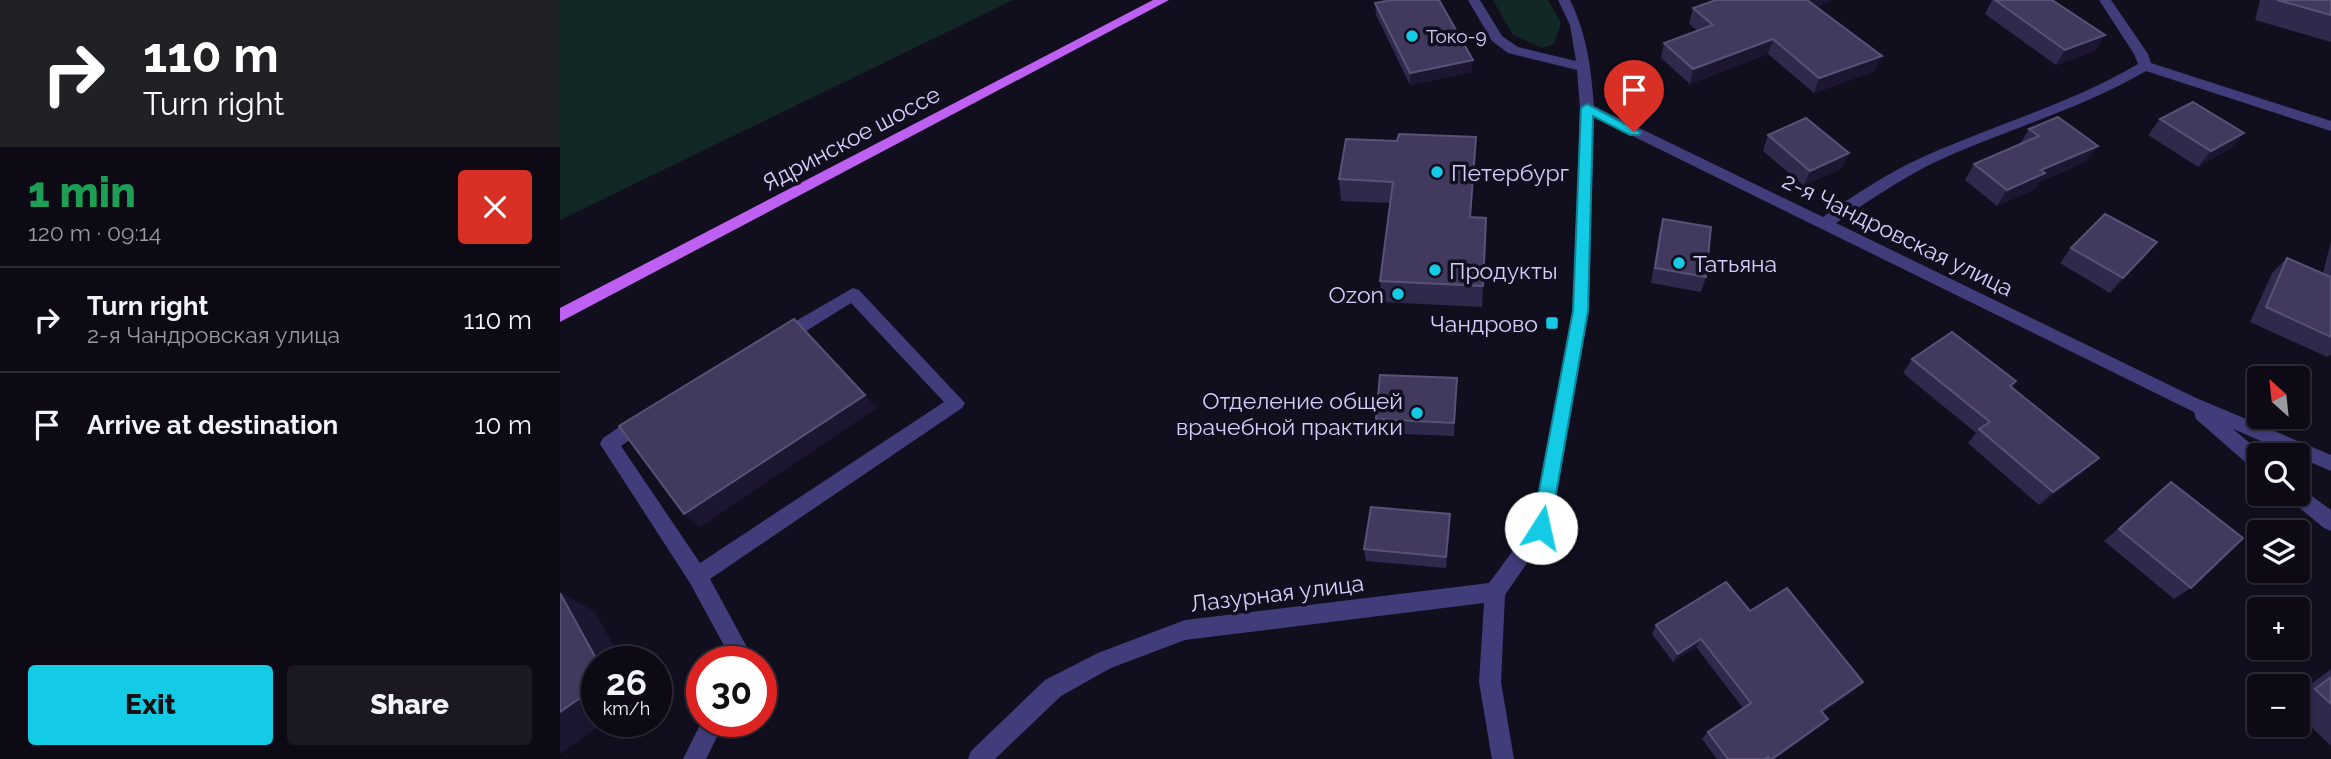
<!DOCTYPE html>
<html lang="en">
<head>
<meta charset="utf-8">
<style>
  :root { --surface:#0d0a16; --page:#1b1823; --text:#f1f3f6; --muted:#9a9aa1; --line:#2d2b35; --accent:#13cbe4 }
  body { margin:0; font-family:Raleway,sans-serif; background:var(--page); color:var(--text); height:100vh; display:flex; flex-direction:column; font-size:26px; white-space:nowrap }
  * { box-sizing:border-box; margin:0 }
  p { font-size:23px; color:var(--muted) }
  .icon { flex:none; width:38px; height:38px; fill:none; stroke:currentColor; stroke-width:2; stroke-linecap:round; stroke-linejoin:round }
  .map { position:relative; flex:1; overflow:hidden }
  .sheet { display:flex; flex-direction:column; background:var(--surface); width:560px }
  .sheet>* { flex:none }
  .top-card { background:#202124; color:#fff; overflow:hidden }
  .needle { width:46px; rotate:333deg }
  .tools { position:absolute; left:1687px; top:366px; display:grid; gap:14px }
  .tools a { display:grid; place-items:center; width:63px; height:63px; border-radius:7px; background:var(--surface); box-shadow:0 2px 5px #0004,0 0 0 2px var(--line); font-size:35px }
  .speed { position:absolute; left:21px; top:646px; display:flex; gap:14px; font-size:35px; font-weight:700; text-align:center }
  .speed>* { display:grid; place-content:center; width:91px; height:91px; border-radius:50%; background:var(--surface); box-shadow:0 2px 5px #0004,0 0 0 2px var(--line); line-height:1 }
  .speed small { font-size:18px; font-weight:400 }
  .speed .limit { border:10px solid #d22; background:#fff; color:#111 }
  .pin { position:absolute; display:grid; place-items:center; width:60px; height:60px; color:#fff; margin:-72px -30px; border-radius:50% 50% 50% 0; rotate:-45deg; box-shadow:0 0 7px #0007 }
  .pin .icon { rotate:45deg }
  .me { position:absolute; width:77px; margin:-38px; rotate:10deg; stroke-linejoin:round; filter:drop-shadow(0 0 5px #0008) }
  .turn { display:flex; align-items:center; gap:24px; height:147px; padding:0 28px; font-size:32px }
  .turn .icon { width:91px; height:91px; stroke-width:2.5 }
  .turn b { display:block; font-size:49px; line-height:60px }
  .round { display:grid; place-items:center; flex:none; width:74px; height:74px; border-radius:7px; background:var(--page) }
  .overview { display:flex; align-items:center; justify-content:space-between; height:119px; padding:0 28px }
  h1 { font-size:42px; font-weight:800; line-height:52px; color:#1e9e55 }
  .action { display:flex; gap:14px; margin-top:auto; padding:14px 28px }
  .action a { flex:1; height:80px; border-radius:7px; background:var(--accent); color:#111; font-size:28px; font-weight:800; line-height:80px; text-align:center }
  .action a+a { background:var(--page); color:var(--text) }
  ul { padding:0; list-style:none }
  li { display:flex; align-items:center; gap:21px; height:105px; padding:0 28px; border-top:2px solid var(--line) }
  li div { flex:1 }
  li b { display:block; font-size:26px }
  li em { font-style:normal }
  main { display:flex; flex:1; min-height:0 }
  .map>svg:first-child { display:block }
</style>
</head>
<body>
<main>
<section class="sheet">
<div class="top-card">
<div class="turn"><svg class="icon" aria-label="right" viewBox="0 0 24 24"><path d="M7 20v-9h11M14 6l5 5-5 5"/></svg><div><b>110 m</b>Turn right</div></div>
</div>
<div class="overview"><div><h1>1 min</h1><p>120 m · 09:14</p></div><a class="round" style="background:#d93025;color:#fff"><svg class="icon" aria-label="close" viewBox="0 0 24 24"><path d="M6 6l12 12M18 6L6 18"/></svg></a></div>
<ul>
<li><svg class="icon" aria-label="right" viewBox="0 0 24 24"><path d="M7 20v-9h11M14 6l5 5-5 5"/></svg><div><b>Turn right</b><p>2-я Чандровская улица</p></div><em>110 m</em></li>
<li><svg class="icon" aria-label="arrive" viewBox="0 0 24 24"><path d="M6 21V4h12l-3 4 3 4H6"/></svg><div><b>Arrive at destination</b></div><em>10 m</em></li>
</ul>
<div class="action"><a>Exit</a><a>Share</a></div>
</section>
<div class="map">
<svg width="1771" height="759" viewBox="0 0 1771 759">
  <rect width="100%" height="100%" fill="#110e1e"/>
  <g fill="#122827">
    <path d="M0 0H453L0 220Z"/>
    <path d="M933 0H988L1001 23 994 44 982 48 953 35Z"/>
  </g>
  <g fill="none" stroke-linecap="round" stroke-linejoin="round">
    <g fill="#403d7a" fill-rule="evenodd">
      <path d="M908 0H920L942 36 958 47 1016 61 1010 25 998 0H1010C1027 34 1031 68 1034 106L1263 217C1296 194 1329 172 1365 156 1436 124 1510 104 1578 64L1574 54 1539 0H1551L1588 54 1591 63 1771 121V131L1586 71C1518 111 1442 130 1371 164 1338 181 1307 202 1276 223L1634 397 1771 455V471L1673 429 1704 455H1699V470L1692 468 1636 419 1634 412 1034 117 1029 311 991 528 945 595 941 682 954 759H932L919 682 924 603 625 640 551 668 501 696 435 759H408L411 751 485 680 538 653 625 620 929 583 972 525 1013 311 1020 108 1017 70 948 53 932 41Z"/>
      <path d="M293 288 299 290 405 403 402 408 150 579 195 662H173L130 583 40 444 43 438C55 431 75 412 89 417L92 422 89 427 61 446 140 563 384 402 291 303 227 343H215L213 338 215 333Z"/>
      <path d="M1738 486 1771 510V531L1764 528 1730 500 1728 494H1738Z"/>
      <path d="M142 721H165L146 759H123Z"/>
    </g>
    <path fill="#be60f2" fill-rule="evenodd" d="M593 0H609L0 322V308Z"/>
  </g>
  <g fill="#2f294b">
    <path d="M1156 0H1272L1256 7 1315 71 1254 93 1208 54 1130 84 1101 58 1104 43 1138 31 1129 24 1133 8Z"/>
    <path d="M1432 0H1492L1535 51 1496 65 1425 14Z"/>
    <path d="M1700 0H1771V42L1695 20Z"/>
    <path d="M815 3 912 72 850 85 816 15Z"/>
    <path d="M1600 119 1684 133 1671 148 1638 167 1588 135Z"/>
    <path d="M1469 129 1527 161 1479 182 1475 189 1437 206 1405 180 1414 164 1460 144Z"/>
    <path d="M1208 135 1282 168 1244 186 1203 151Z"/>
    <path d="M916 137 911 217 926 218 922 307 822 302 820 281 831 203 781 201 779 179Z"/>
    <path d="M1103 219 1146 277 1141 292 1091 283 1099 234Z"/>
    <path d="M1771 241V354L1767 357 1690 322 1712 273 1727 258 1763 273Z"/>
    <path d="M1597 242 1550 293 1500 263 1511 248Z"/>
    <path d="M1352 359 1451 387 1525 471 1479 505 1408 443 1416 433 1343 373Z"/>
    <path d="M897 378 894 436 817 433 816 419Z"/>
    <path d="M1611 482 1631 588 1614 599 1544 541Z"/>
    <path d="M890 514V527L886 568 806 561 804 549Z"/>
    <path d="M1190 611 1295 690 1262 713 1268 719 1260 727 1214 759H1157L1142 739 1148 732 1183 708 1136 647 1113 662 1092 634 1096 625Z"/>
    <path d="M1771 669V746L1738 714V694Z"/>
  </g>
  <g fill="#1c1631">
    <path d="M1244 0H1272L1240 14Z"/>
    <path d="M1545 35 1535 51 1496 65 1505 50Z"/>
    <path d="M1213 39 1208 54 1130 84 1133 69Z"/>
    <path d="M1322 56 1315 71 1254 93 1259 78Z"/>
    <path d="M913 60 912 72 850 85V73Z"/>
    <path d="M1684 133 1671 148 1638 167 1651 151Z"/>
    <path d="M916 137 915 159 909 238 910 217Z"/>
    <path d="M1538 146 1527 161 1479 182 1475 189 1437 206 1447 190 1481 170Z"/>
    <path d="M1289 153 1282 168 1244 186 1250 171Z"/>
    <path d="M1597 242 1584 257 1550 293 1563 278Z"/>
    <path d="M305 395 317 408 140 527 124 514Z"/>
    <path d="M1539 458 1525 471 1479 505 1493 492Z"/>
    <path d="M890 514V527L886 568V557Z"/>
    <path d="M0 592 34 611 63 662H38Z"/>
    <path d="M1141 639 1136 647 1113 662 1118 654Z"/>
    <path d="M1303 682 1295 690 1253 719 1261 711Z"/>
    <path d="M37 686V721H46L0 754V712Z"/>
    <path d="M1268 719 1260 727 1214 759H1212Z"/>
  </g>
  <g fill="#413a5e" stroke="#585277" stroke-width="2">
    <path d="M832 0H879L913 60 850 73 815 3Z"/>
    <path d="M1156 0H1247L1322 56 1259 78 1213 39 1133 69 1104 43 1153 25 1133 8Z"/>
    <path d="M1435 0H1492L1545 35 1505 50Z"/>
    <path d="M1717 0H1771V15Z"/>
    <path d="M1633 102 1684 133 1651 151 1600 119Z"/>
    <path d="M1498 117 1538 146 1481 170 1485 173 1447 190 1414 164 1479 136 1469 129Z"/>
    <path d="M1246 118 1289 153 1250 171 1208 135Z"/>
    <path d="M839 134 916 137 910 217 926 218 923 286 820 281 833 182 779 179 786 139 837 141Z"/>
    <path d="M1545 214 1597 242 1563 278 1511 248Z"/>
    <path d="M1103 219 1151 227 1146 277 1095 268Z"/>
    <path d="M1727 258 1771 277V337L1706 307Z"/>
    <path d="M234 319 305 395 124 514 59 426Z"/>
    <path d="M1392 332 1456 381 1450 386 1539 458 1493 492 1419 429 1430 422 1352 359Z"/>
    <path d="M820 375 897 378 894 423 816 419Z"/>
    <path d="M1611 482 1683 538 1631 588 1559 529Z"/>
    <path d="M811 507 890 514 886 557 804 549Z"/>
    <path d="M1166 582 1190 611 1227 588 1303 682 1261 711 1268 719 1212 759H1209L1208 757 1205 759H1168L1148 732 1191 703 1141 639 1118 654 1096 625Z"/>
    <path d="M0 593 38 662H37V686L0 712Z"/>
    <path d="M1771 677V704L1755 689Z"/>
  </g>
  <path fill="#13cbe4" stroke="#0c8494" stroke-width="2" d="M1027 104 1081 132 1079 135H1070L1033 116 1028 311 990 528 987 534 981 536 975 534 972 528 1013 311 1021 108Z"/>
  <g fill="#13cbe4" stroke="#110e1e" stroke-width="2.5">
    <circle cx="852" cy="36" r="7"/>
    <circle cx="877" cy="172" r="7"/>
    <circle cx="1119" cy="263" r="7"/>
    <circle cx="875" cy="270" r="7"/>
    <circle cx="838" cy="294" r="7"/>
    <rect x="985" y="316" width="14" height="14" rx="3.5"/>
    <circle cx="857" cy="413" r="7"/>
  </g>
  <g text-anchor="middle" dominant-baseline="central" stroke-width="7" stroke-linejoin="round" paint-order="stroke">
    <g font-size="19" fill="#d5cffb" stroke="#110e1e" text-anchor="start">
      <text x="866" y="36">Токо-9</text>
    </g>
    <g font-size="23" fill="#d5cffb" stroke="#110e1e">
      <text transform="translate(291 138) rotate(-28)">Ядринское шоссе</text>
      <text transform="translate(1338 234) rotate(26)">2-я Чандровская улица</text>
      <text transform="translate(717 593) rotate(-7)">Лазурная улица</text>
    </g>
    <g font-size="23" fill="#d5cffb" stroke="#110e1e" text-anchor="start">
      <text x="891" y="172">Петербург</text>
      <text x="1133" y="263">Татьяна</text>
      <text x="889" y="270">Продукты</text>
      <text x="824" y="294" text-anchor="end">Ozon</text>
      <text x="978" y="323" text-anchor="end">Чандрово</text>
      <text x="843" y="400" text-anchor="end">Отделение общей<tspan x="843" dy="26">врачебной практики</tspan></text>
    </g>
  </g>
</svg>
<div class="tools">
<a><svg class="needle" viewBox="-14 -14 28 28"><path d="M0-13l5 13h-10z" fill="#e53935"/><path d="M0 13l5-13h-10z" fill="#9a9aa1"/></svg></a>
<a><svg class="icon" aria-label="search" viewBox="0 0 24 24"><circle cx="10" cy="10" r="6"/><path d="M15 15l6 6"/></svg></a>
<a><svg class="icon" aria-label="layers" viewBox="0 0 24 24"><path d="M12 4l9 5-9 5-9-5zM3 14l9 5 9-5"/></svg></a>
<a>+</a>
<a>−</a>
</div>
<div class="speed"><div>26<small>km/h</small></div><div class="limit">30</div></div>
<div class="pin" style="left:1074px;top:132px;background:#d93025"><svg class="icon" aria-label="arrive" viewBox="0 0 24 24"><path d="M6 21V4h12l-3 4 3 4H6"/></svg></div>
<svg class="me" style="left:981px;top:528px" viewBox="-20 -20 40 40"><circle r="19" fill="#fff"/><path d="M0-13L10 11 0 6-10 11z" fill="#13cbe4"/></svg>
</div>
</main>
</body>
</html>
